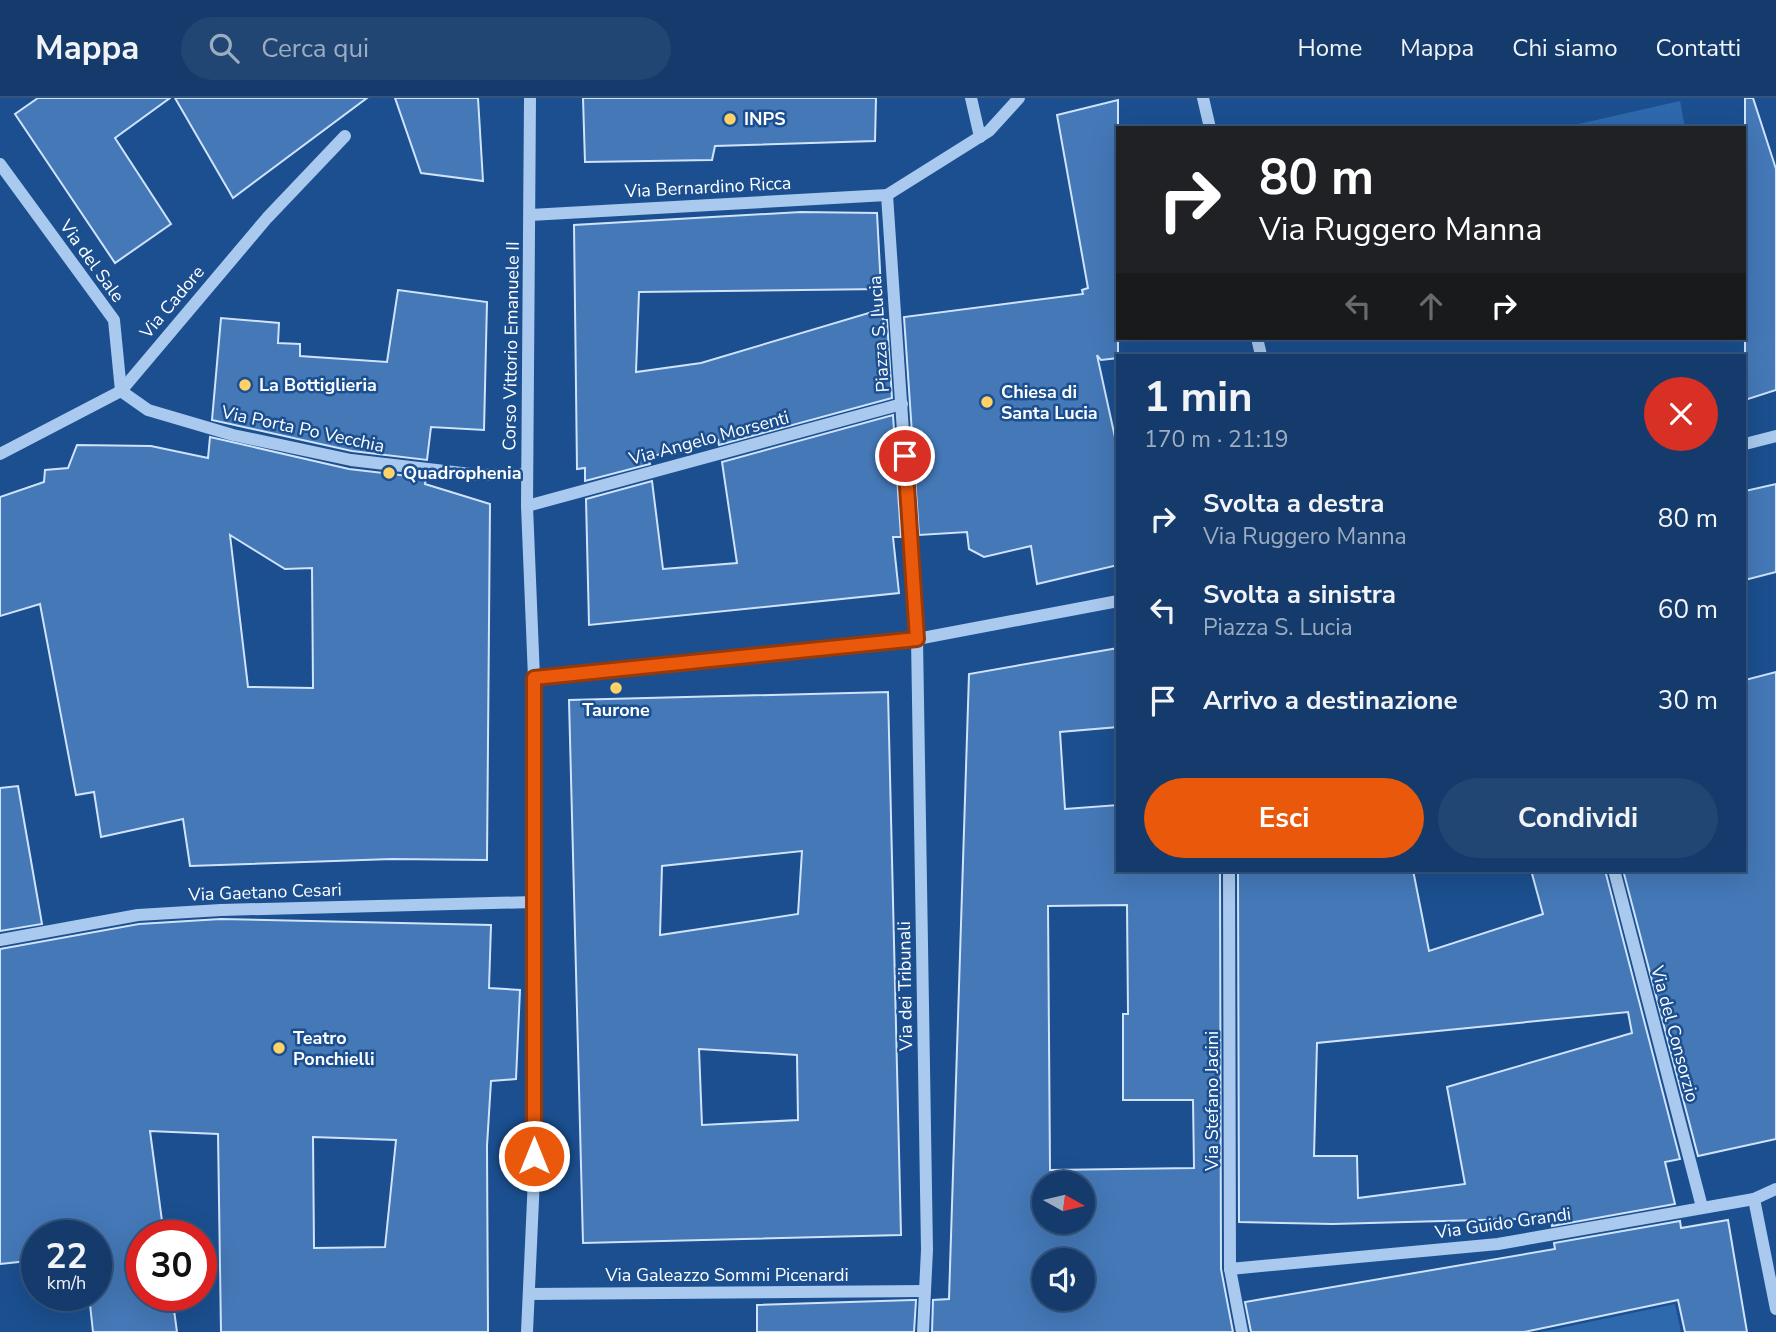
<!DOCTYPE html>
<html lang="it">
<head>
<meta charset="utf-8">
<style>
  :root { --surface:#143b6b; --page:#214673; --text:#f1f3f6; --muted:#9dadc1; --line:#33557e; --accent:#ea580c }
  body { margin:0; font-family:"Nunito Sans",sans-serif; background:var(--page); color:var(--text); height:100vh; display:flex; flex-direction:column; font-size:26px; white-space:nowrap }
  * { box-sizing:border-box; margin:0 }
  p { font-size:23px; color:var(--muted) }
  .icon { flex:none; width:38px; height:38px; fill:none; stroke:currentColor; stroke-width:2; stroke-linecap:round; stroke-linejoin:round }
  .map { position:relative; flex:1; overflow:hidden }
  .sheet { position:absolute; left:1116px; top:256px; width:630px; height:518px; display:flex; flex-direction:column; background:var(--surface); border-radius:0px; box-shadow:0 7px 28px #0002,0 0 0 2px var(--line) }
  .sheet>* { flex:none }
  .banner { position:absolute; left:1116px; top:28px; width:630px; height:214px; border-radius:0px; box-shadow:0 7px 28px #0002,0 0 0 2px var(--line); background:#202124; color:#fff; overflow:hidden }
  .needle { width:46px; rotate:98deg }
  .fabs { position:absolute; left:1032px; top:1073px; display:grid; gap:14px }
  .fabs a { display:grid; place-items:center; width:63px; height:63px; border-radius:50%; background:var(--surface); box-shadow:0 7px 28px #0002,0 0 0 2px var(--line); font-size:35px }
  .speed { position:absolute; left:21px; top:1122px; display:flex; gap:14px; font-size:35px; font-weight:700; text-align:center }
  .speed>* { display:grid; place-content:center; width:91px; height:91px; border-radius:50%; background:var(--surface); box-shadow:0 7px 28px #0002,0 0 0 2px var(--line); line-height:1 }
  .speed small { font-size:18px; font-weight:400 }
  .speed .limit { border:10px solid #d22; background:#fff; color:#111 }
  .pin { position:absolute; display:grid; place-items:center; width:60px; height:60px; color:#fff; margin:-30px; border:4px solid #fff; border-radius:50%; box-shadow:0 2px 7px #0007 }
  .me { position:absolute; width:77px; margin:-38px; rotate:0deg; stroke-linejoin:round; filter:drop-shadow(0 0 5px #0008) }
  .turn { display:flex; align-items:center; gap:24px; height:147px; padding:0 28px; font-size:32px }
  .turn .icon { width:91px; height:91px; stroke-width:2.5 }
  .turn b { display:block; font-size:49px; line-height:60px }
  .lanes { display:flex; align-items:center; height:66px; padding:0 28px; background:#0003; justify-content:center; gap:35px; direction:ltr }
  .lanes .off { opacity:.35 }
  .round { display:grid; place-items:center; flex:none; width:74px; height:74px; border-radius:37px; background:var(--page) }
  .overview { display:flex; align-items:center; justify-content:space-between; height:119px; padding:0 28px }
  h1 { font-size:42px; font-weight:700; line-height:52px }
  .cta { display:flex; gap:14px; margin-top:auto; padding:14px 28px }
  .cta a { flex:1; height:80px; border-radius:42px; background:var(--accent); color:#fff; font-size:28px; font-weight:700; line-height:80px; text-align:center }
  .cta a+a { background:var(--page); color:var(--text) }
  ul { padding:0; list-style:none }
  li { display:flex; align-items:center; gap:21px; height:91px; padding:0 28px }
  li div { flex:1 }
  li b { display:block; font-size:26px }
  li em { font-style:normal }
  header { display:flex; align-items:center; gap:42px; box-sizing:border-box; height:98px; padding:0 35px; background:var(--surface); border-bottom:2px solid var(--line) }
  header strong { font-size:33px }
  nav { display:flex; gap:38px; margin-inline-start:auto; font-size:24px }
  .search { width:490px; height:63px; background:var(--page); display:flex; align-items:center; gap:18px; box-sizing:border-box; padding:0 24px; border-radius:38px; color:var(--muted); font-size:26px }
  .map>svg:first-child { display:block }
</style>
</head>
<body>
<header>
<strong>Mappa</strong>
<div class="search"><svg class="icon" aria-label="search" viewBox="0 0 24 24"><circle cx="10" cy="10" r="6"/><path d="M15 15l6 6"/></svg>Cerca qui</div>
<nav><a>Home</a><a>Mappa</a><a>Chi siamo</a><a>Contatti</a></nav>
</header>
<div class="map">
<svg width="1776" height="1234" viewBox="0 0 1776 1234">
  <rect width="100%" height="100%" fill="#1b4f8f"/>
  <g fill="#2e69ad">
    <path d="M1680 3 1685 30H1561Z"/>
    <path d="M1675 1206 1681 1234H1541Z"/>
  </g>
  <g fill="#4478b7" stroke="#cfe3fa" stroke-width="2" fill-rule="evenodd">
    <path d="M38 0H170L115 40 171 126 115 165 15 16Z"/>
    <path d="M175 0H367L233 100Z"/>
    <path d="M395 0H478L483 83 421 75Z"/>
    <path d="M583 0H876L875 43 715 48 712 62 585 64Z"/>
    <path d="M1745 0H1753L1776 71V292L1745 302Z"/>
    <path d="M1118 2V260L1101 262 1097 257 1118 353V467L1037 486 1031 448 984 459 969 451 967 434 919 437 904 219 1083 196 1082 192 1088 190 1057 17Z"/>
    <path d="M801 114 877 115 881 191 639 194 636 274 701 265 882 211 883 222H887L892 300 719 347 718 342 649 359 650 366 585 383V370L577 371 574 127Z"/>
    <path d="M398 192 487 204 484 332 431 329 427 362 352 353 212 322 221 220 279 225 278 245 300 246V258L387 264Z"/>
    <path d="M893 317 901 439H893L899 495 589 527 586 401 652 383 663 471 737 465 722 364Z"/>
    <path d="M210 339 349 371 426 380 425 386 490 406 487 762 392 761 190 768 183 721 101 739 94 694 76 697 40 506 0 518V399L44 384 45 372 68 370 77 347 151 348 208 360ZM230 437 285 471 312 470 313 590 248 589Z"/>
    <path d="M1776 386V474L1745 482V393Z"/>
    <path d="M1118 550V629L1060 634 1065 711 1118 707V772H1220L1221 1171 1233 1234H932L933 1202 949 1201 969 576ZM1127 807 1128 916H1123V1002H1193L1194 1070 1050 1072 1048 808ZM1045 1085H1083V1124H1045ZM1045 1162H1083V1200H1045Z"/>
    <path d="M1776 574V1041L1698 1058 1623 772H1745V582Z"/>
    <path d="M888 594 901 1137 583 1145 569 602ZM802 753 798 816 660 837 662 768ZM699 951 797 957 798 1022 702 1027Z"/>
    <path d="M18 688 42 826 0 833V690Z"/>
    <path d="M1238 772H1413L1429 853 1543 816 1531 772H1605L1680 1061 1665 1064 1675 1106 1552 1128 1551 1120 1333 1126 1239 1124ZM1628 914 1632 935 1447 989 1465 1086 1358 1100 1357 1058H1314L1317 945Z"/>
    <path d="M221 821 491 827 489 890 520 892 516 981 491 983 487 1048 488 1234H221L218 1036 150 1033 164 1138H142V1197H172L177 1234H93L89 1197H96V1138H37V1162L0 1166V851L139 826ZM313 1039 396 1042 385 1149 314 1150Z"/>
    <path d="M1728 1122 1747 1234H1685L1678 1202 1524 1234H1251L1245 1204 1555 1151 1554 1145 1680 1123 1681 1130Z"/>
    <path d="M913 1202H916L914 1234H757V1207Z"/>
  </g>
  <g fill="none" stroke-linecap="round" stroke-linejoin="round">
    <g stroke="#a9c9ee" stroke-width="12">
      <path d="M971 0 980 39"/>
      <path d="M1203 0 1210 30"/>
      <path d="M0 66 114 222 121 293 148 312 233 337 351 362 479 377 527 376"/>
      <path d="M887 97 917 541 927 1152 923 1234"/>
      <path d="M530 117 887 97 989 33 1019 0"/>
      <path d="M1257 240 1261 257"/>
      <path d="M1745 346 1776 338"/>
      <path d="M0 356 121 293 267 120 345 38"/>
      <path d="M527 408 902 306"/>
      <path d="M534 580 917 541 1118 503"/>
      <path d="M1229 772 1230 1171 1242 1234"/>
      <path d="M1614 772 1702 1109"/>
      <path d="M0 842 138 817 221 812 534 804"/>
      <path d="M1754 1101 1776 1211"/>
      <path d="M1230 1171 1498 1146 1754 1101 1776 1091"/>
      <path d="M529 1196 925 1193"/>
      <path d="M527 1234 535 1058 534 580 527 408 530 0"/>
    </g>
  </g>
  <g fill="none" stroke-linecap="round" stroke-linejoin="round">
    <g stroke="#983908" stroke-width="18">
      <path id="route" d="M534 1058V580L917 541 905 358"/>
    </g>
    <use href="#route" stroke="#ea580c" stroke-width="12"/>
  </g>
  <g fill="#ffd166" stroke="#1b4f8f" stroke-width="2.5">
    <circle cx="730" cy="21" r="7"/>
    <circle cx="245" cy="287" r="7"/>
    <circle cx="987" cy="304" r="7"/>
    <circle cx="389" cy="375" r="7"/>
    <circle cx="616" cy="590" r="7"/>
    <circle cx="279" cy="950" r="7"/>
  </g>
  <g text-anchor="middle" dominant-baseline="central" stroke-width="5" stroke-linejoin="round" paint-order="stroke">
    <g font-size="18" font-weight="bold" fill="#fff" stroke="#1b4f8f" text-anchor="start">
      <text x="744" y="21">INPS</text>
      <text x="259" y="287">La Bottiglieria</text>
      <text x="1001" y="294">Chiesa di<tspan x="1001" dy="21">Santa Lucia</tspan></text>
      <text x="403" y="375">Quadrophenia</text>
      <text x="616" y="612" text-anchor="middle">Taurone</text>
      <text x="293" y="940">Teatro<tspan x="293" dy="21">Ponchielli</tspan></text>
    </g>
    <g font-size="18" fill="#fff" stroke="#1b4f8f">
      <text transform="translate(708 89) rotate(-3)">Via Bernardino Ricca</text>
      <text transform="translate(92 163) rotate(54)">Via del Sale</text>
      <text transform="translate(172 204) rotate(-50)">Via Cadore</text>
      <text transform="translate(879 236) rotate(-94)">Piazza S. Lucia</text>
      <text transform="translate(511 248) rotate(-89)">Corso Vittorio Emanuele II</text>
      <text transform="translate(303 331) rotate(12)">Via Porta Po Vecchia</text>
      <text transform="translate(709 340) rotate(-15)">Via Angelo Morsenti</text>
      <text transform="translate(265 794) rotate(-2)">Via Gaetano Cesari</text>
      <text transform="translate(905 888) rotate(-91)">Via dei Tribunali</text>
      <text transform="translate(1675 936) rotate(75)">Via del Consorzio</text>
      <text transform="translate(1212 1003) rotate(-90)">Via Stefano Jacini</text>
      <text transform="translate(1503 1125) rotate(-8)">Via Guido Grandi</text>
      <text x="727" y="1177">Via Galeazzo Sommi Picenardi</text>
    </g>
  </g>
</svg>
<div class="fabs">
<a><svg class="needle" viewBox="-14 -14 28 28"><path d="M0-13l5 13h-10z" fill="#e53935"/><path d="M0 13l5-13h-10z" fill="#9dadc1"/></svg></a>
<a><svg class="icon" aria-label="sound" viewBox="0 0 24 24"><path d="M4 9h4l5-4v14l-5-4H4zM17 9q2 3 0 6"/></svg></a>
</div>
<div class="speed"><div>22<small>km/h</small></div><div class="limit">30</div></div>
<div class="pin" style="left:905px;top:358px;background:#d93025"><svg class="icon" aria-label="arrive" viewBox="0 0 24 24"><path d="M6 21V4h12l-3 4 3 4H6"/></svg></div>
<svg class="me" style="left:534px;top:1058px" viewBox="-20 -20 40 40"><circle r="17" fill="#ea580c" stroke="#fff" stroke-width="3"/><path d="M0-11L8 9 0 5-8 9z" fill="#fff"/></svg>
<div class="banner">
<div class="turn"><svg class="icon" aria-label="right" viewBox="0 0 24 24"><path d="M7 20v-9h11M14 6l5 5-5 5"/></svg><div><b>80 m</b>Via Ruggero Manna</div></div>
<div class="lanes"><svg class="icon off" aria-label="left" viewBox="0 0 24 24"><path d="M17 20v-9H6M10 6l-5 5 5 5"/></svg><svg class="icon off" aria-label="ahead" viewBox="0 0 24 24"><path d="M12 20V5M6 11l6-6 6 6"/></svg><svg class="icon" aria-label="right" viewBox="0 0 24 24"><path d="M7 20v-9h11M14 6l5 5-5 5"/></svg></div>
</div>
<section class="sheet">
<div class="overview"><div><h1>1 min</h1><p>170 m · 21:19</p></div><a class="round" style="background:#d93025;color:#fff"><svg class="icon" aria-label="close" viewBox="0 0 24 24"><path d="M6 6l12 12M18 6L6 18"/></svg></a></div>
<ul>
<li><svg class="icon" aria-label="right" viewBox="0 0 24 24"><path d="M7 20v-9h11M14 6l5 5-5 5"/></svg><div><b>Svolta a destra</b><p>Via Ruggero Manna</p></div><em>80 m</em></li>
<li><svg class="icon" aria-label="left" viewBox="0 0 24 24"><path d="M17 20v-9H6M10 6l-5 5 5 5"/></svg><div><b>Svolta a sinistra</b><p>Piazza S. Lucia</p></div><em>60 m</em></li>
<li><svg class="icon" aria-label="arrive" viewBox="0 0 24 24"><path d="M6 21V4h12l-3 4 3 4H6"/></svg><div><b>Arrivo a destinazione</b></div><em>30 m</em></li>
</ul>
<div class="cta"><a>Esci</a><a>Condividi</a></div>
</section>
</div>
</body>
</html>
